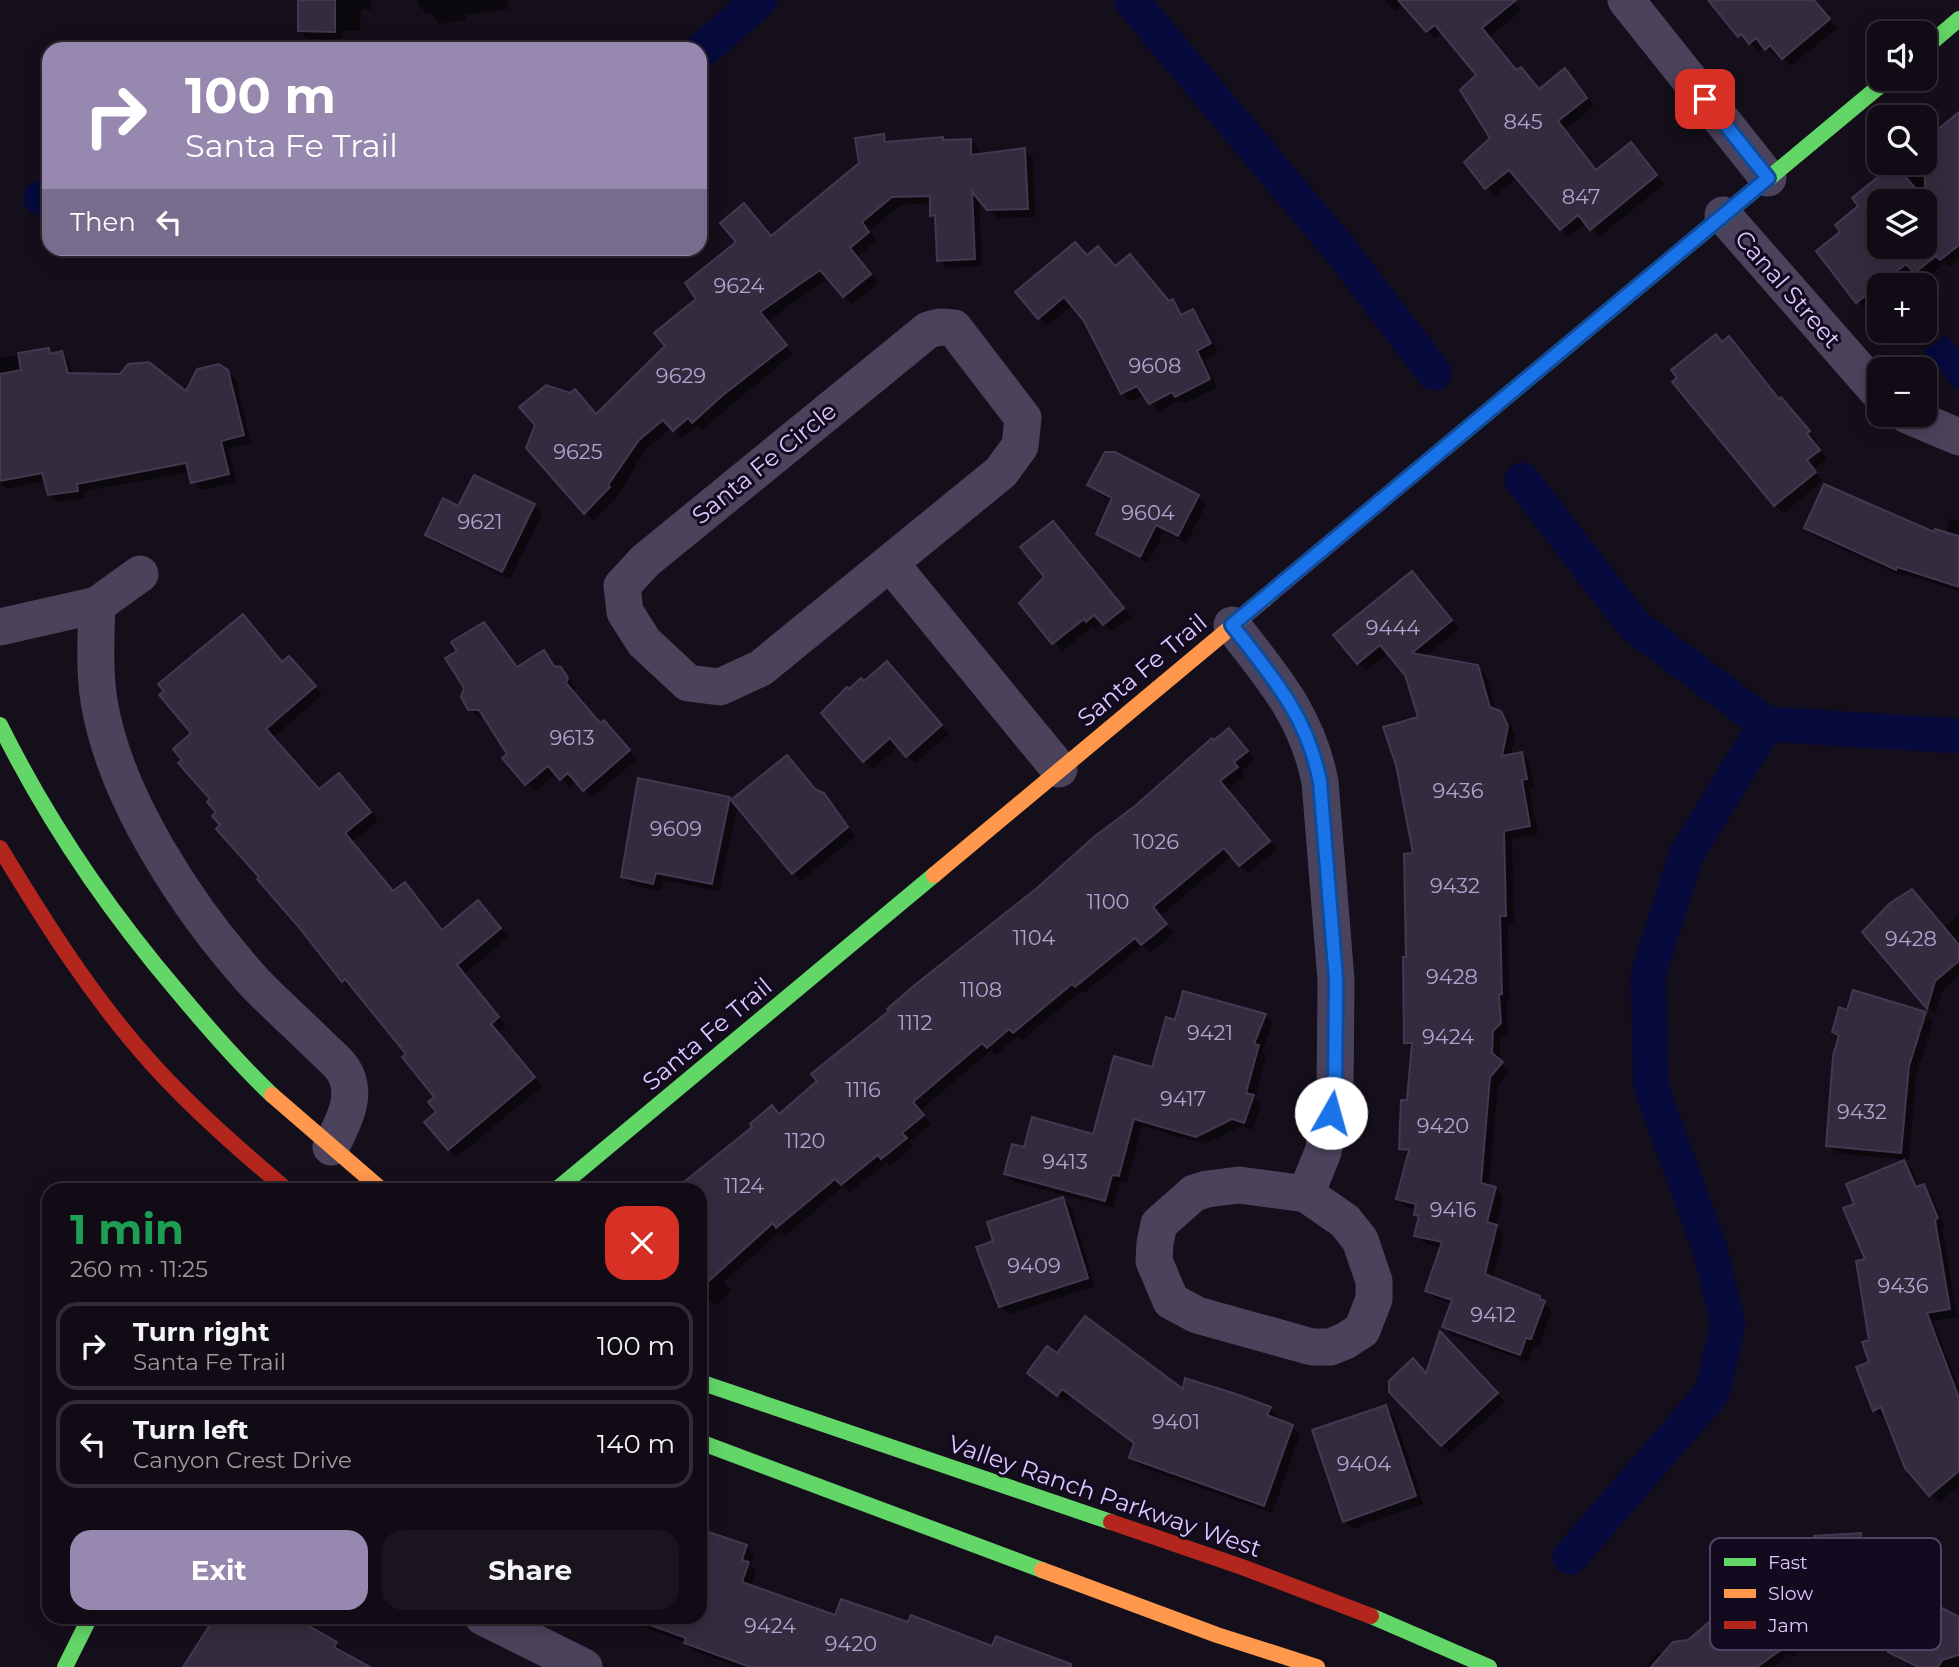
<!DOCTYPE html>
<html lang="en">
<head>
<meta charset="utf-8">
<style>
  :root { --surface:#100b14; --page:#19141d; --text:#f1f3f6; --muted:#9c9ba0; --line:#302b34; --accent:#9788af }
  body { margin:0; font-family:Montserrat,sans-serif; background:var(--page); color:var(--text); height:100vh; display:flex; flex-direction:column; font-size:26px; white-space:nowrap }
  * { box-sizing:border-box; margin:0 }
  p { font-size:23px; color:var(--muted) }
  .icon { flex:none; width:38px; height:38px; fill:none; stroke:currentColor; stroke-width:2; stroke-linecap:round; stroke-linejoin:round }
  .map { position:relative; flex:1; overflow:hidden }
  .details { position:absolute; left:42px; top:1183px; width:665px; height:441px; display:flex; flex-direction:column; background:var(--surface); border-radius:21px; box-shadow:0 4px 18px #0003,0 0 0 2px var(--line) }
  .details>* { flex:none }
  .hud { position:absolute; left:42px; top:42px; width:665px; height:214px; border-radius:21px; box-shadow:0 4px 18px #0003,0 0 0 2px var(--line); background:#9788af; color:#fff; overflow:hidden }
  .controls { position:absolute; left:1867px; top:21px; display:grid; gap:14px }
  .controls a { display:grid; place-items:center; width:70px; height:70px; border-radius:14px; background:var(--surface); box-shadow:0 4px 18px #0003,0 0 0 2px var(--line); font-size:35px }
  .pin { position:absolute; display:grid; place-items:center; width:60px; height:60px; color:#fff; margin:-30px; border-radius:14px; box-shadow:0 4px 10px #0006 }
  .me { position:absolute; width:77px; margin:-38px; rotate:7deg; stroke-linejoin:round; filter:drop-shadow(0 0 5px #0008) }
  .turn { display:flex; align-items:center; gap:24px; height:147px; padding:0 28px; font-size:32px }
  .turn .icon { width:91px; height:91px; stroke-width:2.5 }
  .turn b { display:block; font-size:49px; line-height:60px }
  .then { display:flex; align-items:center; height:66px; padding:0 28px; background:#0003; gap:14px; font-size:26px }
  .round { display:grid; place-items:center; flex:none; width:74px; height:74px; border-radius:21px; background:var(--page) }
  .headline { display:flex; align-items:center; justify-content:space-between; height:119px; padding:0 28px }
  h1 { font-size:42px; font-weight:700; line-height:52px; color:#1e9e55 }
  .button { display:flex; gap:14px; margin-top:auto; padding:14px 28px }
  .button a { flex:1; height:80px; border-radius:21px; background:var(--accent); color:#fff; font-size:28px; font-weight:700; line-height:80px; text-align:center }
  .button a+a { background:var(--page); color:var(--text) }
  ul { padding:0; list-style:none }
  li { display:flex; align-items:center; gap:21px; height:88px; margin:0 14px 10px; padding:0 14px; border:4px solid var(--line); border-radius:21px }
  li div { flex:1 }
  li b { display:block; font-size:26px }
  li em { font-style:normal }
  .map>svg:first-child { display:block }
</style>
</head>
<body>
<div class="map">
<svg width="1959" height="1667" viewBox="0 0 1959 1667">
  <rect width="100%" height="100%" fill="#150f1b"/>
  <path fill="#060a3c" d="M1946 335 1959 351V389L1957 391 1924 351Z"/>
  <g fill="#0007" fill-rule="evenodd">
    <path d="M300 0H371V10L361 9 360 31H343V39H308L299 30Z"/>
    <path d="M417 0H507L508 9 465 15 466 20 439 24 430 13H426L418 5Z"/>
    <path d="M1384 0H1512L1521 11 1489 37 1516 72 1540 91 1565 70 1573 78 1594 106 1565 130 1597 172 1639 153 1664 184 1599 237 1586 223 1569 237 1518 177 1495 196 1466 163 1492 138 1479 75 1443 32 1435 39 1404 4 1395 12Z"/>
    <path d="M1710 0H1814L1837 28 1791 66 1779 53 1775 57 1765 46 1759 51 1749 42 1747 44Z"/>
    <path d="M1959 114V259L1950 267 1945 263 1924 280 1915 271 1897 285H1880V299L1866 310 1818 252 1843 233 1861 206 1854 199 1899 163H1925V142ZM1880 201H1925V247H1880Z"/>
    <path d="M883 136 890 143 942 138 945 142 970 141 978 149V156L1025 150 1033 158 1035 217 997 218 979 198 982 266 947 268 939 260 937 220 932 215V203L901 205 869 231 876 241 857 257 878 283 852 304 829 278 767 321 793 354 701 430 697 426 682 438 672 427 647 448 617 496 593 521 528 448 597 416 771 238 861 164Z"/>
    <path d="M1087 257 1116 268 1170 303 1172 302 1184 316 1193 311 1201 319 1218 352 1204 359 1217 387 1185 404 1181 400 1159 411 1145 394 1130 401 1122 393 1085 320 1072 305 1047 326 1039 318Z"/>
    <path d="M48 350 54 355 61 353 69 361 73 375 186 394 227 371 236 380 251 443 228 449 236 482 201 490 193 482 190 472 84 491 85 498 57 502 49 494 46 481 7 489 0 482V358Z"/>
    <path d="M1779 400 1789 407 1816 440 1813 443 1827 459 1814 469 1823 481 1783 513 1775 505Z"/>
    <path d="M1089 485 1198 497 1206 505 1186 543 1164 532 1148 563 1106 541 1098 533 1112 501 1097 493Z"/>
    <path d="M534 506 542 514 510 579 436 543 427 535 459 509Z"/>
    <path d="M1950 518 1959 521V591L1905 574 1904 577 1814 536 1806 528 1945 534Z"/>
    <path d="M1061 531 1131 617 1112 632 1103 622 1095 628 1093 626 1062 651 1021 603 1046 577Z"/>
    <path d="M1420 581 1459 629 1425 657 1477 666 1486 675 1496 711 1509 721 1515 735 1511 756 1521 754 1529 762 1534 787 1529 788 1538 834 1512 839 1514 923 1508 924 1509 1002H1506L1508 1031 1500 1040V1062L1510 1072 1498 1085 1489 1187 1495 1188 1503 1197 1496 1226 1504 1235 1493 1279 1539 1298 1552 1311 1539 1346 1534 1345 1528 1362 1452 1335 1444 1327 1452 1304 1435 1298 1427 1290 1442 1248 1424 1243 1416 1235 1420 1218 1416 1214 1417 1209 1406 1207 1398 1199 1409 1156 1400 1148 1408 1102 1413 1049 1406 1042 1420 719 1407 674 1389 653 1366 671 1336 635Z"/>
    <path d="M251 624 283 663 297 666 322 695 273 738 319 791 347 783 378 821 352 842 394 893 443 931 486 911 508 937 464 974 506 1026 498 1033 542 1086 457 1157 449 1149 436 1097 409 1054 354 987 351 989 343 981 262 878 223 825 212 800 184 760 193 733Z"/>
    <path d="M484 624 518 668 544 652 556 668H560L569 677 575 688 574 693 600 725 612 730 637 759 592 797 577 781 569 787 557 773 535 792 527 784 486 717H478L470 709 459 652Z"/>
    <path d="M895 671 949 734 915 763 899 746 872 769 864 761 849 691 864 683Z"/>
    <path d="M1237 738 1255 760 1241 771 1244 776 1227 791 1277 850 1248 873 1232 856 1160 916 1174 933 1151 952 1143 945 1084 993 1081 991 1022 1040 1018 1036 996 1055 991 1050 920 1111 931 1124 909 1142 913 1147 890 1166 887 1162 850 1192 844 1186 786 1235 781 1231 724 1282 732 1291 715 1306 700 1290V1190H676L703 1166 704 1168 779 1115Z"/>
    <path d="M816 791 823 794 832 803 855 836 801 881 738 805 719 891 664 880 661 891 631 885 623 877 729 798 733 802Z"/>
    <path d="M1959 915V976L1943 989 1935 1015 1865 932 1944 928Z"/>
    <path d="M1848 1012 1925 1013 1933 1022 1916 1075 1909 1160 1836 1153 1828 1145 1840 1039 1834 1032Z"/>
    <path d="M1265 1015 1273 1023 1262 1051 1266 1055 1255 1098 1261 1105 1252 1130 1241 1126 1205 1144 1142 1126 1127 1183 1120 1182 1113 1208 1014 1182 1005 1174 1026 1149 1095 1136 1153 1069 1176 1022Z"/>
    <path d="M1904 1162 1912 1170 1919 1187 1923 1186 1931 1194 1945 1227 1942 1228 1957 1317 1933 1321 1959 1388V1486L1939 1503 1906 1467 1886 1416 1883 1418 1874 1410 1867 1261 1856 1205Z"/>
    <path d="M1062 1199 1071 1207 1095 1286 1009 1314 1001 1306 995 1242Z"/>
    <path d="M1441 1334 1505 1402 1450 1453 1391 1391 1426 1375Z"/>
    <path d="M1058 1356 1184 1392 1270 1408 1278 1416 1276 1420 1292 1426 1300 1435 1272 1513 1139 1466 1131 1457 1135 1444 1071 1396 1066 1402 1029 1373Z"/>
    <path d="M1385 1407 1394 1415 1423 1504 1352 1529 1344 1521Z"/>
    <path d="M700 1531 746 1547 754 1555 750 1566 756 1572 751 1587 836 1617 909 1625 1051 1667H738L694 1651 685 1642 615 1617H700Z"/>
    <path d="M1860 1535 1869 1543V1549L1884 1548 1892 1556 1894 1594 1928 1614 1959 1617V1667H1913L1898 1659 1890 1651 1904 1623 1800 1631 1796 1657 1789 1654 1773 1667H1647L1656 1654 1666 1652 1689 1641 1786 1574 1821 1619Z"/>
    <path d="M217 1617H292L336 1644 344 1652 343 1654 367 1667H185Z"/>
  </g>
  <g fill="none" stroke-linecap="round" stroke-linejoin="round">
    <g stroke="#060a3c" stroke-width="35">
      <path d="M1131 0 1342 252 1434 373"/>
      <path d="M700 52 760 0"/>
      <path d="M41 198H49"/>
      <path d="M1522 480 1634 625 1766 724 1959 736"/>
      <path d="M1570 1557 1712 1393 1728 1324 1710 1249 1651 1087 1648 976 1686 855 1766 724"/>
    </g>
  </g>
  <g fill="#342c3e" stroke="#433850" stroke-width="2" fill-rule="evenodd">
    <path d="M298 0H335V32L298 31Z"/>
    <path d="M1398 0H1516L1482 28 1516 70 1521 67 1539 89 1565 68 1587 98 1558 121 1596 170 1631 142 1657 175 1590 230 1578 215 1560 230 1509 170 1485 189 1464 162 1490 138 1460 90 1476 75 1435 25 1426 32Z"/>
    <path d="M1708 0H1814L1830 19 1782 59 1770 45 1765 50 1756 38 1749 44 1741 34 1738 37Z"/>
    <path d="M1959 112V245L1940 260 1936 256 1914 273 1906 264 1856 303 1816 251 1840 232 1835 225 1858 206 1852 198 1894 164 1925 199V140ZM1880 201H1925V247H1880Z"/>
    <path d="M884 134 885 142 943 137V140L971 139V155L1025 148 1028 209 987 210 972 192 975 259 937 261 935 215 930 216V196L892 197 862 222 869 232 850 248 871 274 843 297 820 270 760 312 787 345 723 395 692 423 688 418 673 431 663 420 639 440 608 485 610 487 584 514 526 448 535 425 519 407 546 385 570 393 575 389 596 414 665 346 654 333 696 299 685 283 736 242 720 223 744 203 771 236 859 163 855 138Z"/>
    <path d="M1075 242 1087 255 1098 246 1115 266 1130 254 1169 301 1173 299 1181 315 1193 309 1211 343 1197 351 1210 379 1175 397 1172 392 1149 404 1137 386 1121 394 1084 321 1064 297 1038 319 1015 292Z"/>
    <path d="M1716 334 1722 342 1729 336 1779 399 1781 397 1810 431 1807 434 1820 450 1807 460 1816 472 1774 506 1672 382 1677 378 1671 370Z"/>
    <path d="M49 348 50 354 62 351 68 373 120 374 128 364 149 362 186 391 197 369 219 364 228 370 244 435 221 441 229 474 191 483 186 463 77 484 78 491 48 495 42 473 0 481V374L21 370 18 353Z"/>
    <path d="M1105 452H1115L1199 495 1178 536 1156 525 1140 557 1096 534 1112 498 1087 485Z"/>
    <path d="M474 475 535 504 502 572 425 535 443 498 458 506Z"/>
    <path d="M1824 484 1934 532 1935 529 1959 536V587L1897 567 1896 570 1804 528Z"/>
    <path d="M1053 521 1124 608 1103 625 1094 615 1086 622 1084 619 1052 644 1019 603 1044 577 1020 547Z"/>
    <path d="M1412 571 1452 620 1412 653 1478 665 1490 707 1501 711 1508 726 1502 756 1522 752 1527 779 1522 780 1530 826 1504 831 1506 916H1500L1502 994 1499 995 1501 1023 1493 1031 1492 1053 1503 1062 1490 1077 1481 1183 1496 1187 1487 1222 1497 1225 1485 1274 1540 1296V1299L1545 1301 1531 1339 1526 1338 1520 1355 1442 1327 1452 1300 1425 1291 1442 1242 1414 1236 1419 1216 1414 1215 1416 1204 1396 1199 1409 1150 1399 1149 1401 1100H1407L1412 1043H1404L1403 957H1406L1404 854 1413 853 1396 765 1383 727 1418 717 1405 675 1380 645 1357 664 1333 635Z"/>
    <path d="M243 614 282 662 289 656 316 686 266 729 319 789 339 773 371 812 345 833 393 891 405 882 442 930 478 900 501 928 457 965 499 1017 491 1024 535 1077 448 1150 424 1122 436 1112 428 1102 434 1097 402 1057 406 1054 345 979 342 982 297 925 257 879 259 877 216 829 220 825 212 816 216 812 207 802 210 799 178 763 182 760 173 749 191 733 159 695 164 691 158 684Z"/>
    <path d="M484 622 517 667 544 650 554 666 561 667 568 678 566 683 600 723 604 720 630 750 583 791 568 773 560 780 548 766 525 785 502 758 507 754 479 710H468L461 697 464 688 445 658 457 651 451 642Z"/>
    <path d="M887 661 942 725 906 757 890 738 863 762 821 713 847 687 849 689 861 678 864 681Z"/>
    <path d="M1229 728 1248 751 1234 762 1238 767 1220 781 1270 841 1239 866 1224 848 1153 907 1167 924 1141 945 1135 938 1075 987 1072 984 1013 1033 1009 1029 987 1048 982 1043 913 1102 924 1115 902 1133 907 1138 881 1159 878 1155 841 1185 835 1179 776 1228 773 1223 700 1289V1190H674L752 1127 750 1124 772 1105 779 1114 817 1081 811 1074 889 1011 887 1009 916 984 1037 888 1095 836 1135 806 1212 738 1214 740Z"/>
    <path d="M787 755 815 789 824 793 848 827 792 874 731 800Z"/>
    <path d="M638 778 730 797 712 884 656 873 653 884 621 877Z"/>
    <path d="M1912 889 1959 945V961L1935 981 1927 1009 1862 932 1890 903Z"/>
    <path d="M1853 990 1926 1012 1909 1066 1901 1153 1826 1146 1833 1056 1839 1035 1832 1032 1839 1007 1847 1010Z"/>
    <path d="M1183 991 1266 1014 1254 1044 1259 1045 1246 1093 1254 1095 1244 1123 1232 1119 1196 1137 1134 1119 1119 1176 1112 1175 1105 1201 1004 1174 1012 1144 1024 1147 1032 1117 1093 1134 1114 1056 1152 1067 1166 1017 1175 1020Z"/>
    <path d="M1904 1160 1916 1187 1924 1184 1938 1218 1935 1220 1950 1309 1927 1313 1959 1398V1471L1929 1496 1905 1468 1881 1407 1873 1411 1856 1367 1869 1362 1862 1342 1869 1340 1856 1261 1865 1259 1843 1208 1854 1204 1846 1184Z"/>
    <path d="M1063 1197 1088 1278 999 1307 976 1247 993 1241 987 1222Z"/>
    <path d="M1085 1316 1183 1389 1185 1378 1236 1394 1271 1407 1267 1415 1293 1425 1264 1506 1129 1458 1134 1443 1062 1389 1057 1396 1027 1373 1047 1346 1057 1353Z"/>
    <path d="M1440 1331 1498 1393 1441 1446 1389 1392V1381L1413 1358 1426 1373Z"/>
    <path d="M1386 1405 1416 1496 1343 1522 1312 1430Z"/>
    <path d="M700 1529 747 1545 742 1560 749 1562 742 1582 835 1615 841 1599 908 1622 911 1615 992 1646 996 1636 1071 1664V1667H750L684 1643 686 1638 636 1620 637 1617H700Z"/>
    <path d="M1861 1533 1862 1548 1884 1546 1887 1588 1928 1612 1942 1608 1959 1617V1655L1942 1660 1938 1667H1918L1888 1652 1906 1615 1793 1623 1789 1644 1757 1667H1651L1673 1642 1688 1640 1778 1563 1819 1617 1814 1536Z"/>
    <path d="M215 1617H293L337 1642 334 1647 370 1667H183Z"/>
  </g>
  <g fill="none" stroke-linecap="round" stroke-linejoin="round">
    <g stroke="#4b425c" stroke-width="37">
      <path d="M1626 0 1768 178"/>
      <path d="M1723 215 1880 394"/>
      <path d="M940 327 954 328 1023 418 1020 446 1001 472 761 668 720 687 688 683 644 642 625 612 622 586 645 561 928 330Z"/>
      <path d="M1907 415 1959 437"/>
      <path d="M890 563 1059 769"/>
      <path d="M97 605C96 637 94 669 99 701 115 799 189 910 254 982 275 1004 298 1024 319 1045 326 1052 336 1060 342 1068 360 1094 343 1122 331 1147"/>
      <path d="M1232 625C1272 677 1307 715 1320 782L1336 980 1335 1094 1323 1152 1306 1194"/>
      <path d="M0 627 97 605 140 574"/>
      <path d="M1239 1185 1306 1194 1345 1221 1360 1240 1374 1281V1299L1362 1330 1345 1341 1330 1347H1312L1197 1315 1171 1301 1154 1261 1155 1243 1159 1224 1194 1193 1207 1189Z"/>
      <path d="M483 1617 584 1667"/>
    </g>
    <g stroke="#63d668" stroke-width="16">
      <path d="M1925 48 1959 19"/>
      <path d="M1443 450 1888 79"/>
      <path d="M0 725C48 822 108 910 178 992 208 1028 238 1063 272 1095"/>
      <path d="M556 1190 934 875"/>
      <path d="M700 1382 1111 1522"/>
      <path d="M700 1442 1042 1570"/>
      <path d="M1371 1616 1489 1667"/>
      <path d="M65 1667 90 1617"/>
    </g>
    <g stroke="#ff974d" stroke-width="16">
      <path d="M934 875 1272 593"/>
      <path d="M272 1095 382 1190"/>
      <path d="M1042 1570 1217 1635 1317 1667"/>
    </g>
    <g stroke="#b3261e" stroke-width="16">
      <path d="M1272 593 1443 450"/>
      <path d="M0 848C46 924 94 1000 154 1066 195 1111 241 1151 287 1190"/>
      <path d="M1111 1522 1242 1567 1371 1616"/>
    </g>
  </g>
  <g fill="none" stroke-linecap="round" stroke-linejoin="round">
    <g stroke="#114b97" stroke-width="18">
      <path id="route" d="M1331 1113 1335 1094 1336 980 1320 782C1307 715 1272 677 1232 625L1768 178 1705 99"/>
    </g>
    <use href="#route" stroke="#1a73e8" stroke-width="12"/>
  </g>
  <g text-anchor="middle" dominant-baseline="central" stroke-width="6" stroke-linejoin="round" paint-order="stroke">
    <g font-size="21" fill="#b3a2cf">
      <text x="1523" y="121">845</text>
      <text x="1581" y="196">847</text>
      <text x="739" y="285">9624</text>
      <text x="1155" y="365">9608</text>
      <text x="681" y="375">9629</text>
      <text x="578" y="451">9625</text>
      <text x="1148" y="512">9604</text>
      <text x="480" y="521">9621</text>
      <text x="1393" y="627">9444</text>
      <text x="572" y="737">9613</text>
      <text x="1458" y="790">9436</text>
      <text x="676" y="828">9609</text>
      <text x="1156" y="841">1026</text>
      <text x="1455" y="885">9432</text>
      <text x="1108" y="901">1100</text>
      <text x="1034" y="937">1104</text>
      <text x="1911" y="938">9428</text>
      <text x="1452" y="976">9428</text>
      <text x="981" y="989">1108</text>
      <text x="915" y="1022">1112</text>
      <text x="1210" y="1032">9421</text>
      <text x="1448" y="1036">9424</text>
      <text x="863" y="1089">1116</text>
      <text x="1183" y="1098">9417</text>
      <text x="1862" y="1111">9432</text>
      <text x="1443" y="1125">9420</text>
      <text x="805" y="1140">1120</text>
      <text x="1065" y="1161">9413</text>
      <text x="744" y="1185">1124</text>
      <text x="1453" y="1209">9416</text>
      <text x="1034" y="1265">9409</text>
      <text x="1903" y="1285">9436</text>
      <text x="1493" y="1314">9412</text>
      <text x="1176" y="1421">9401</text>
      <text x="1364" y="1463">9404</text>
      <text x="770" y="1625">9424</text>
      <text x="851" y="1643">9420</text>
    </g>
    <g font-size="24" fill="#ddc9ff" stroke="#140a20">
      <text transform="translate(1788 289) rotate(49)">Canal Street</text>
      <text transform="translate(764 463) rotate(-39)">Santa Fe Circle</text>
      <text transform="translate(1142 670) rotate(-40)">Santa Fe Trail</text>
      <text transform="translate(707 1034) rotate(-40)">Santa Fe Trail</text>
      <text transform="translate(1105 1496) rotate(19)">Valley Ranch Parkway West</text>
    </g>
  </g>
  <rect x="1710" y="1538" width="231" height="112" rx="10" fill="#140a20" stroke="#504363" stroke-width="2"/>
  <rect x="1724" y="1558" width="32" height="8" fill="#63d668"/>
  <rect x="1724" y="1589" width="32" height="9" fill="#ff974d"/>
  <rect x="1724" y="1621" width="32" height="8" fill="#b3261e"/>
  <g font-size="19" fill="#ddc9ff">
    <text x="1768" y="1569">Fast</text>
    <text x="1768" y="1600">Slow</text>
    <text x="1768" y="1632">Jam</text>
  </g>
</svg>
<div class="controls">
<a><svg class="icon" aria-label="sound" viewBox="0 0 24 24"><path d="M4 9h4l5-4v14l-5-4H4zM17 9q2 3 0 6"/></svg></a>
<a><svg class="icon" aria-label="search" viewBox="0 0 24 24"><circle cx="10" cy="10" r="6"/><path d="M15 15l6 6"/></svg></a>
<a><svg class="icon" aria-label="layers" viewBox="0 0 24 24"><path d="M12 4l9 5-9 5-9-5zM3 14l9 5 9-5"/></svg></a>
<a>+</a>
<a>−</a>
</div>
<div class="pin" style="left:1705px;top:99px;background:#d93025"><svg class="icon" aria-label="arrive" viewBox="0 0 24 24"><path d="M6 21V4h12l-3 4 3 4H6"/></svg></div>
<svg class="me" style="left:1331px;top:1113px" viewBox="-20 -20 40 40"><circle r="19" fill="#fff"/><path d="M0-13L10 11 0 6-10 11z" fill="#1a73e8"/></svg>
<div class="hud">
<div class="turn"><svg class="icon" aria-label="right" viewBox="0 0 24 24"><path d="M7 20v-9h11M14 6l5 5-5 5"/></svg><div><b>100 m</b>Santa Fe Trail</div></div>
<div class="then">Then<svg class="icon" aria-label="left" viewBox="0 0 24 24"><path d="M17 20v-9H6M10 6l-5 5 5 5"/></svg></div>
</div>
<section class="details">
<div class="headline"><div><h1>1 min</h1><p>260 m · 11:25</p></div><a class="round" style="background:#d93025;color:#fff"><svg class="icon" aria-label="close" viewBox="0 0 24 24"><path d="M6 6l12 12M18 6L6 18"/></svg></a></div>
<ul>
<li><svg class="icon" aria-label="right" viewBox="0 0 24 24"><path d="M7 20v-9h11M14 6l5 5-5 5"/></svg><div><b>Turn right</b><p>Santa Fe Trail</p></div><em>100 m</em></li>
<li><svg class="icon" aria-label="left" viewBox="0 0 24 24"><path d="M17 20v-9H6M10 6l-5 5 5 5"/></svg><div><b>Turn left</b><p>Canyon Crest Drive</p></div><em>140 m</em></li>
</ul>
<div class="button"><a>Exit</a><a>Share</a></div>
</section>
</div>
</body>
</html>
